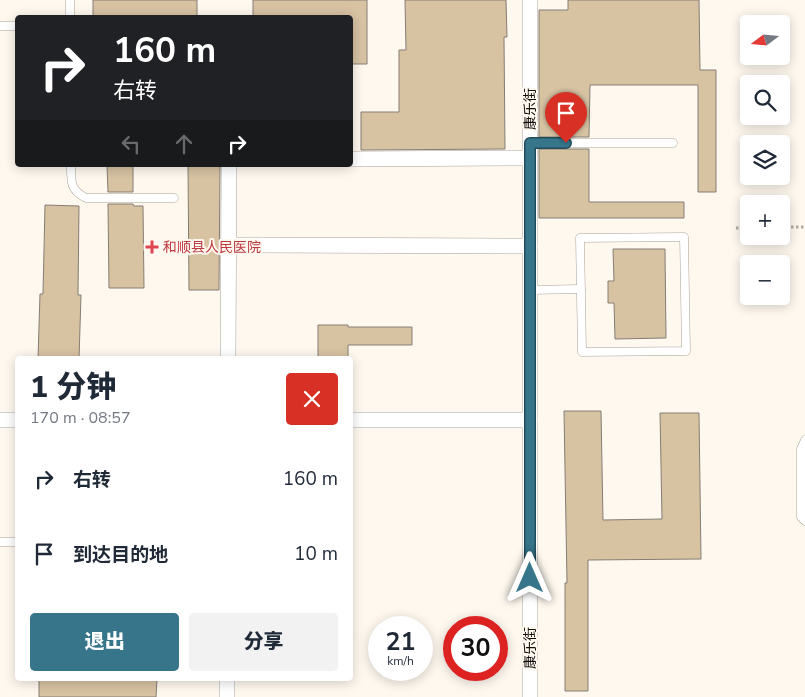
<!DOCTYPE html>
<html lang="zh">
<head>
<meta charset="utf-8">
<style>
  :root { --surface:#fff; --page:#f2f2f3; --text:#1f2937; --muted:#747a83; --accent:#36758a }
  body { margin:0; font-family:"Nunito Sans","Noto Sans SC",sans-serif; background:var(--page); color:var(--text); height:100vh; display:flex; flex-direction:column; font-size:19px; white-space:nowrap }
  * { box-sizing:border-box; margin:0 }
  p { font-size:16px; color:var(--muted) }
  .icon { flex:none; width:28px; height:28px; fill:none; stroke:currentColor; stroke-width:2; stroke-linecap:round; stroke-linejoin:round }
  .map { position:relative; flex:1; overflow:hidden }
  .details { position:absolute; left:15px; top:356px; width:338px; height:325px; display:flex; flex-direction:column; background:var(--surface); border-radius:5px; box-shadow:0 2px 12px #0003 }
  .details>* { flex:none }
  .banner { position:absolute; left:15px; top:15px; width:338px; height:152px; border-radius:5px; box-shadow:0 2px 12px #0003; background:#202124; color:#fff; overflow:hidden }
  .needle { width:32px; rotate:254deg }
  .tools { position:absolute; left:740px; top:15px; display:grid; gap:10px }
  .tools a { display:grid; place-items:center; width:50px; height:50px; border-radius:5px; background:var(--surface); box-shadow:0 2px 12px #0003; font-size:25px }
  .speed { position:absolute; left:368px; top:616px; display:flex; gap:10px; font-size:25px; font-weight:700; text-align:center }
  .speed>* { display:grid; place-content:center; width:65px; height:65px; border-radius:50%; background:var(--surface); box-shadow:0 2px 12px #0003; line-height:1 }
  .speed small { font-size:12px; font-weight:400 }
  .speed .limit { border:8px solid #d22; background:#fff; color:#111 }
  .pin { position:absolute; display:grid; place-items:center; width:42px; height:42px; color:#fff; margin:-51px -21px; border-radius:50% 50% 50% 0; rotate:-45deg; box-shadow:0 0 5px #0007 }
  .pin .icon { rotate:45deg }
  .me { position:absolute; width:55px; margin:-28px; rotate:0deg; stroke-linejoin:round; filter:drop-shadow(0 0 4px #0008) }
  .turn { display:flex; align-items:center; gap:18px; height:105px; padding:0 15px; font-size:22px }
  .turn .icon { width:65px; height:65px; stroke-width:2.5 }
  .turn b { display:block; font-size:35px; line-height:42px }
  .lanes { display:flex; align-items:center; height:48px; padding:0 15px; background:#0003; justify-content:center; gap:25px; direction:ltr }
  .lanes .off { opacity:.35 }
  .round { display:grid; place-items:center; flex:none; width:52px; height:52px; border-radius:5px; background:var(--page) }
  .summary { display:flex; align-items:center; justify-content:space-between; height:85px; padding:0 15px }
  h1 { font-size:30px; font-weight:800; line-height:38px }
  .button { display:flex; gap:10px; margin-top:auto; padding:10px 15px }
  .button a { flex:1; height:58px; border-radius:5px; background:var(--accent); color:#fff; font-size:20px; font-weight:800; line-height:58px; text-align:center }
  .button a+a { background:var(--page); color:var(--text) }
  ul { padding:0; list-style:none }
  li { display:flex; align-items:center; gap:15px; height:75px; padding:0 15px }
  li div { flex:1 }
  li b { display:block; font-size:19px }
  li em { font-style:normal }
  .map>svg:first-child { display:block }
</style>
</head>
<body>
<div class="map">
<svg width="805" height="697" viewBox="0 0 805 697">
  <rect width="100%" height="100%" fill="#fef8ef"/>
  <g fill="#d7c2a2" stroke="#857e74">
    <rect x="93" y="0" width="104" height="18"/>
    <path d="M253 0H367V64H350V18H253Z"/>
    <path d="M405 0H506L507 37H504L505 149 361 150V112H399V50H406Z"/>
    <path d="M568 0H699L700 70H716V192H698V85H590L589 137H539V10H568Z"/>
    <path d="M539 149H589V202H684V218H539Z"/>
    <path d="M107 165H133V192H108Z"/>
    <path d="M188 165H220L219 290H189Z"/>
    <path d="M108 204H133L134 206H143L144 288H109Z"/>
    <path d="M45 205 79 206 78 295H81L79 359H38L40 294H43Z"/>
    <path d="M613 249H665L666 338 615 339 614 303H608V281H614Z"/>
    <path d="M318 325H348V327H412V345H348V359H318Z"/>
    <path d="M564 411H601L603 520 662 519 660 413H699L701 559 588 560V691H565V583H567Z"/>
    <path d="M39 679 127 680V679H157L156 697H39Z"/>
  </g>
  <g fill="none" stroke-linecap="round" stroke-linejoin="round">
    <g stroke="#a9a298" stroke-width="9">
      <g id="lane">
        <path d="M70 0V18"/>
        <path d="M0 26H18"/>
        <path d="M530 143H673"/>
        <path d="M71 165C71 182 70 190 86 198H174"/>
        <path d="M684 237 686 351 582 352 580 238Z"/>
        <path d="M530 290 581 289"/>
        <path d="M805 440 801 449V517L805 521"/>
        <path d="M0 542H18"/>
      </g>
    </g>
    <g stroke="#a9a298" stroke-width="16">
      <g id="street">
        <path d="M350 159 530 158"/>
        <path d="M229 245 530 246"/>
        <path d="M228 359 229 165"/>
        <path d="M0 420H18"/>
        <path d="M350 420H530"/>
        <path d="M227 697V679"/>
        <path d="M530 697V0"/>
      </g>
    </g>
    <g stroke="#b0aba3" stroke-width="3" stroke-dasharray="2.5 2.5" stroke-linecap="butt">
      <path d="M781 227H805"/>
      <path d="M736 228H749"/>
    </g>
    <use href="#lane" stroke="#fff" stroke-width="8"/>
    <use href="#street" stroke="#fff" stroke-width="15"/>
  </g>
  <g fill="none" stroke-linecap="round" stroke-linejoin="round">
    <g stroke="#234c5a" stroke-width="12">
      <path id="route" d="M530 578V143H566"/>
    </g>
    <use href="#route" stroke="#36758a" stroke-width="9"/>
  </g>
  <path fill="#e0444e" stroke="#fef8ef" stroke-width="2" d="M149.5 239.5h5v5h5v5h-5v5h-5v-5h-5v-5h5z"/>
  <g text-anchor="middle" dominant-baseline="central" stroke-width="4" stroke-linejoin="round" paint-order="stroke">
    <g font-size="14" fill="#110e0a" stroke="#fef8ef">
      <text transform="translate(530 109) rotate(-90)">康乐街</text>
      <text transform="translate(530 648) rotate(-90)">康乐街</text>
    </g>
    <g font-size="14" fill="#be3a42" stroke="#fef8ef" text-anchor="start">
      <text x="163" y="247">和顺县人民医院</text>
    </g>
  </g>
</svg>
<div class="tools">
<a><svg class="needle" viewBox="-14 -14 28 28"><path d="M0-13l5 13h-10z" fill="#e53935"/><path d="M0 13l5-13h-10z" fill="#747a83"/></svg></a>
<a><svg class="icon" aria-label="search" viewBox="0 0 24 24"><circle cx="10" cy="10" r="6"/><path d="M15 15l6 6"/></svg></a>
<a><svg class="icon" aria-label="layers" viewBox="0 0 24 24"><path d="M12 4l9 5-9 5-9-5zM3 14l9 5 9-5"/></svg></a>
<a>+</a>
<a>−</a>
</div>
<div class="speed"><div>21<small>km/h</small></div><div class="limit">30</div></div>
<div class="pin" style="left:566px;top:143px;background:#d93025"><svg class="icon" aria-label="arrive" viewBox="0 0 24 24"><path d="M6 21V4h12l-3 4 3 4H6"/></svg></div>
<svg class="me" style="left:530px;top:578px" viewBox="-20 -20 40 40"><path d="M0-17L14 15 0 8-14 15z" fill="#36758a" stroke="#fff" stroke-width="4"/></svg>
<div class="banner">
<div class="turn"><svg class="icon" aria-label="right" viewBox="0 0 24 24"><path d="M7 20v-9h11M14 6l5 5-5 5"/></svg><div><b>160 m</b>右转</div></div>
<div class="lanes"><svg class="icon off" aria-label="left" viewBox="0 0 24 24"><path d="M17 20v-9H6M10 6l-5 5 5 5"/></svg><svg class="icon off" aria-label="ahead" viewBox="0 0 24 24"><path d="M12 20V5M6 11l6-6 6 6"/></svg><svg class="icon" aria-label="right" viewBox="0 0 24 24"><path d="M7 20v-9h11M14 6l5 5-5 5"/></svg></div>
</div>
<section class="details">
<div class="summary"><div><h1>1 分钟</h1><p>170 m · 08:57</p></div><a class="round" style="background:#d93025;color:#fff"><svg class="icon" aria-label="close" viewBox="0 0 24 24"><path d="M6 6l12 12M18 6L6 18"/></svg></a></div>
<ul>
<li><svg class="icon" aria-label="right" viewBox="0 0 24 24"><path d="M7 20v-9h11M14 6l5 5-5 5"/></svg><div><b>右转</b></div><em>160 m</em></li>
<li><svg class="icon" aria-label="arrive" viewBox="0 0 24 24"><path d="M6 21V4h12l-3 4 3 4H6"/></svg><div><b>到达目的地</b></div><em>10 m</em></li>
</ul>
<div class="button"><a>退出</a><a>分享</a></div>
</section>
</div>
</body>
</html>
